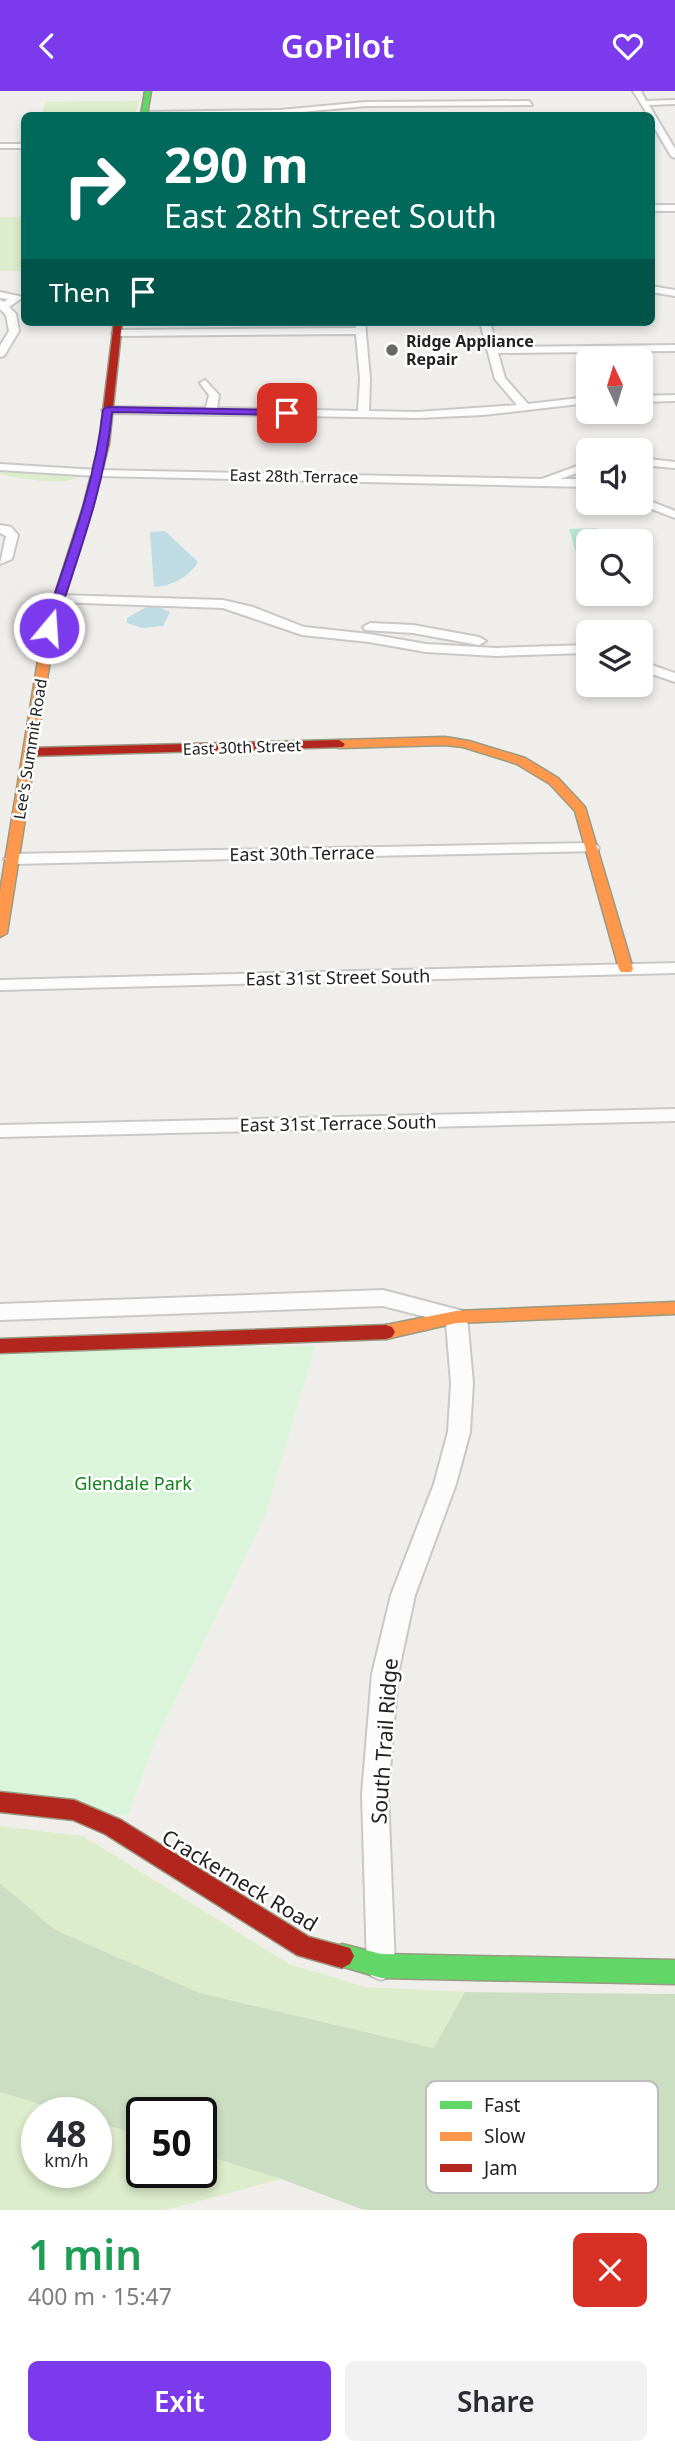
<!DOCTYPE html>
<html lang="en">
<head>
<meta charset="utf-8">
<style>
  :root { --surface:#fff; --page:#f2f2f3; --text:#2b2b33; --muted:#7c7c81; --accent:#7c3aed }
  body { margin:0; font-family:"Noto Sans",sans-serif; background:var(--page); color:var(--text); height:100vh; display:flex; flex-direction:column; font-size:26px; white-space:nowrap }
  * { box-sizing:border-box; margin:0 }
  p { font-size:23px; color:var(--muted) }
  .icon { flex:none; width:38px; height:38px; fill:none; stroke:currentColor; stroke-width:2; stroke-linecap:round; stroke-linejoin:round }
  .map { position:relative; height:2119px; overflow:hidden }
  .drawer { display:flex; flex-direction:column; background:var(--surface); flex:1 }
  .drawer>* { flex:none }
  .banner { position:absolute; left:21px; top:21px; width:634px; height:214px; border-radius:10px; box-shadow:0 4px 10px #0003; background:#00695c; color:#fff; overflow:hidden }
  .needle { width:46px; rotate:356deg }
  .tools { position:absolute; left:576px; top:256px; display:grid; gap:14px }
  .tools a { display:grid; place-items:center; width:77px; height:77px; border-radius:10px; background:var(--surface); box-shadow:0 4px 10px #0003; font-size:35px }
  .speed { position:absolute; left:21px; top:2006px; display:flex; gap:14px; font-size:35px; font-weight:700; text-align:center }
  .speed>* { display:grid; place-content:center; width:91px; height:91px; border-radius:50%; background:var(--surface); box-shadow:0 4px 10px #0003; line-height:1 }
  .speed small { font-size:18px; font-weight:400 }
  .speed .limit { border:4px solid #111; border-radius:10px; background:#fff; color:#111 }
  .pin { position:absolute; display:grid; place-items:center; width:60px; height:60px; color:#fff; margin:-30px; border-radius:14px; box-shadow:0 4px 10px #0006 }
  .me { position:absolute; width:77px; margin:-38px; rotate:18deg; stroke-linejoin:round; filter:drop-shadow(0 0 5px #0008) }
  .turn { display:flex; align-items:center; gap:24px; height:147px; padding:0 28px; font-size:32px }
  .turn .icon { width:91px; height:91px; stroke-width:2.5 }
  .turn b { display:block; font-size:49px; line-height:60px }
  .then { display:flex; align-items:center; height:66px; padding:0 28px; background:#0003; gap:14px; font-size:26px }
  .round { display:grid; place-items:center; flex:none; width:74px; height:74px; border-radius:10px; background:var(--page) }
  .summary { display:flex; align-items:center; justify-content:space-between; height:119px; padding:0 28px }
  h1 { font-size:42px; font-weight:600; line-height:52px; color:#1e9e55 }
  .primary-button { display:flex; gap:14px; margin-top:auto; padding:14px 28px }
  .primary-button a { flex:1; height:80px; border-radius:10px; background:var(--accent); color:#fff; font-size:28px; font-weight:600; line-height:80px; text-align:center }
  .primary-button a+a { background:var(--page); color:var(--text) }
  header { display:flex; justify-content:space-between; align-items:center; height:91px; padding:0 28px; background:var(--accent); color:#fff; font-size:32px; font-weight:600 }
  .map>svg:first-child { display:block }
</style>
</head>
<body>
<header><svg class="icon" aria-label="back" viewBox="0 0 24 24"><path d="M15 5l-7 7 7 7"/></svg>GoPilot<svg class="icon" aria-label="heart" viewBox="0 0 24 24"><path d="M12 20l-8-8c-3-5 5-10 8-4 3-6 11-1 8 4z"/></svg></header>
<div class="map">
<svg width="675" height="2119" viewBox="0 0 675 2119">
  <rect width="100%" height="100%" fill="#f0eeeb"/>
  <g fill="#ddeccb">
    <path d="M139 10 135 24H41L46 11Z"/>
    <rect x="0" y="126" width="24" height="54"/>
    <path d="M0 378 73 383 78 386C63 396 18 387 0 383Z"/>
    <path d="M0 1735 83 1745 289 1873 365 1896 465 1901 435 1957 200 1902 55 1839 0 1792Z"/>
    <path d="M0 2001 65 2021H37V2081H96V2031L142 2045V2081H201V2063L281 2088 166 2119H0Z"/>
  </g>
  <path fill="#cbdec1" d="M0 1735V1792L55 1839 200 1902 434 1957 465 1901 675 1903V2119H364L281 2088 201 2063V2021H142V2045L96 2031V2021H65L0 2001Z"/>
  <path fill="#daf5da" d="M315 1255 265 1424 152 1657 128 1725 0 1700V1262Z"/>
  <path fill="#b7e6d2" d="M597 437 601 450H588V464L577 465 569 438Z"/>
  <g fill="#bfdbe3">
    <path d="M165 440 198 471C188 487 171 495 154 496L150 441Z"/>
    <path d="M148 515H157L170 521 163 535 142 537 127 532V527Z"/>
  </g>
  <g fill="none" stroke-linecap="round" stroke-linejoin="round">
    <g stroke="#c9c8c7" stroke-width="4">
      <g id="street">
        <path d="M633 0H641L646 10 675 9V13L649 14 675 58V67L671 65 651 31V24H648Z"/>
        <path d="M529 10 532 14 366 15 280 23H141L145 21 280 19 366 11Z"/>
        <rect x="0" y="53" width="24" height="4"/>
        <rect x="651" y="114" width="24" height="6"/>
        <path d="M651 195 675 199V205L651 201Z"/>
        <path d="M0 201 23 206 9 216 16 223 19 240 4 265 0 266V255L9 240 6 224 0 218V209L4 211 8 208 0 207Z"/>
        <path d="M355 231H365L370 288 369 320 417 321 517 314 495 288 480 231H490L497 256 675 254V260L498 262 505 287 528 313 588 306V312L483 324 417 327 107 322 102 319 107 316 206 317 209 304 200 292 205 289 219 304 217 317 358 320 360 288 356 243 117 245 112 242 117 239 356 237Z"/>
        <path d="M675 304V310L640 311V305Z"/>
        <path d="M640 367 675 371V377L640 374Z"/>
        <path d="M588 371V378L560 388H588V396L97 385 0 379V373L97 379 542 388Z"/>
        <path d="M640 406 675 420V427L636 412 640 411Z"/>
        <path d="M0 434 11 436 18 444 12 468 0 473 6 445 0 442Z"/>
        <path d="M59 504 223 509 253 516 304 536 369 543 426 553 496 557 588 554V562L496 565 426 561 369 551 302 544 223 517 54 511V505Z"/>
        <path d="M370 532 413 534 479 546 486 550 479 554 413 542 365 539 363 536Z"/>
        <path d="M640 570 675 582V591L640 579Z"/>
        <path d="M591 752 597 754 599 757 597 760 12 773 4 768 12 763Z"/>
        <path d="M675 872V882L0 899V889Z"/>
        <path d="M675 1018V1030L0 1046V1034Z"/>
        <path d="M383 1199 463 1220 467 1226 473 1292 470 1341 456 1393 415 1504 398 1583 388 1703 395 1875 391 1885 381 1889 371 1885 367 1875 362 1703 372 1583 391 1504 434 1393 448 1341 451 1292 446 1231 383 1215 0 1229V1213Z"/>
      </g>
    </g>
    <g stroke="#999a82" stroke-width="3">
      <g id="fast">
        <path d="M145 0H151L147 24H141Z"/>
        <path d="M342 1853 381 1863 675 1869V1893L381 1887 334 1873 330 1865 334 1857Z"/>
      </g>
    </g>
    <g stroke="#999a82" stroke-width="3">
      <g id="slow">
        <path d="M46 554 52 557 7 842 0 846V801L40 557Z"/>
        <path d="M445 646 469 650 525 667 558 687 585 716 633 878 631 881H621L619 878 575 720 550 693 517 673 463 656 445 654 339 657 333 653 339 649Z"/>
        <path d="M675 1211V1223L456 1232 386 1248 380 1246 377 1241 380 1236 386 1234 456 1220Z"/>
      </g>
    </g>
    <g stroke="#999a82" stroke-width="3">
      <g id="jam">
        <path d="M114 231H122L109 353 93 416 54 537 52 557 46 560 40 557 44 537 83 416 99 353Z"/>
        <path d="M339 649 345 653 343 656 30 665 24 661 30 657Z"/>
        <path d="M386 1234 392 1236 395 1241 392 1246 386 1248 0 1262V1248Z"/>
        <path d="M0 1701 74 1709 121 1729 309 1846 350 1857 354 1865 350 1873 342 1877 297 1864 105 1743 73 1729 0 1721Z"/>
      </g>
    </g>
    <use href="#street" fill="#fdfcfc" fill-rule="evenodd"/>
    <use href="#fast" fill="#63d668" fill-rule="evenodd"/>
    <use href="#slow" fill="#ff974d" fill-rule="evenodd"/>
    <use href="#jam" fill="#b3261e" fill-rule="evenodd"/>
  </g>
  <path fill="#7c3aed" stroke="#51269a" stroke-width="2" d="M107 316 287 319 292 322 287 324 112 321C105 396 77 467 55 537L45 540 43 537C67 466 95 394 103 319Z"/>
  <circle fill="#6a6968" stroke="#fff" stroke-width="2.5" cx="392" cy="259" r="7"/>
  <g text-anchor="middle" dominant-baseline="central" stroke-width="5" stroke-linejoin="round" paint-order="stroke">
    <g font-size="16" font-weight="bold" fill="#222" stroke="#fff" text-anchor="start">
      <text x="406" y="250">Ridge Appliance<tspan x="406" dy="18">Repair</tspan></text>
    </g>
    <g font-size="16" fill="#222" stroke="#fff">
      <text transform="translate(294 385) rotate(1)">East 28th Terrace</text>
      <text transform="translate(242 656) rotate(-2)">East 30th Street</text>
      <text transform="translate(30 658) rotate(-81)">Lee's Summit Road</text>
    </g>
    <g font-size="18" fill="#222" stroke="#fff">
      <text transform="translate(302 762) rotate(-1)">East 30th Terrace</text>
      <text transform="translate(338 886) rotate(-1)">East 31st Street South</text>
      <text transform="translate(338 1032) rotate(-1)">East 31st Terrace South</text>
    </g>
    <g font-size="18" fill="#0c8416" stroke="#fff">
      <text x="133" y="1392">Glendale Park</text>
    </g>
    <g font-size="21" fill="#222" stroke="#fff">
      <text transform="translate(384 1650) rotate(-86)">South Trail Ridge</text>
      <text transform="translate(240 1789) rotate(31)">Crackerneck Road</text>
    </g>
  </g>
  <rect x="426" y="1990" width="232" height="112" rx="10" fill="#fff" stroke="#bdbdbd" stroke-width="2"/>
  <rect x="440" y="2010" width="32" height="8" fill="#63d668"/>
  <rect x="440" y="2041" width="32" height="9" fill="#ff974d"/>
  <rect x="440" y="2073" width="32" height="8" fill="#b3261e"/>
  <g font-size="19" fill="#222">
    <text x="484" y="2021">Fast</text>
    <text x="484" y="2052">Slow</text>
    <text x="484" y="2084">Jam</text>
  </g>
</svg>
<div class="tools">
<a><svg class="needle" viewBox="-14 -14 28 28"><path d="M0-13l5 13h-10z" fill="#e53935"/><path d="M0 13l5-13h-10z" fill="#7c7c81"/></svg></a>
<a><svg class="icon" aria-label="sound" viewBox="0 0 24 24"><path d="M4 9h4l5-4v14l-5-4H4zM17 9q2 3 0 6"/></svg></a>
<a><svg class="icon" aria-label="search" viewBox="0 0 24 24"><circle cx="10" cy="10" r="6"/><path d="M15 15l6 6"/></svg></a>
<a><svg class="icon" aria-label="layers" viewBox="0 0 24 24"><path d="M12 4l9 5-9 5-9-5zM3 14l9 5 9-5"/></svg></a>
</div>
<div class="speed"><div>48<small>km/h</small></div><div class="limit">50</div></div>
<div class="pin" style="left:287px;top:322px;background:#d93025"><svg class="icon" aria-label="arrive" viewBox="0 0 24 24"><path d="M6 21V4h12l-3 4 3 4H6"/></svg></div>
<svg class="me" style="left:49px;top:537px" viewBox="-20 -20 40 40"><circle r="17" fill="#7c3aed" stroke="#fff" stroke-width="3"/><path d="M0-11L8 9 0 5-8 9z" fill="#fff"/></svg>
<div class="banner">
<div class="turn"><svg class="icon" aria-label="right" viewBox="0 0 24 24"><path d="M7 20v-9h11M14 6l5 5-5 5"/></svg><div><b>290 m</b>East 28th Street South</div></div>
<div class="then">Then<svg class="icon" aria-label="arrive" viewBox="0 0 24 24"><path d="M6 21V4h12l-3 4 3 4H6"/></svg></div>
</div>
</div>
<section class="drawer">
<div class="summary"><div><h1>1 min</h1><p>400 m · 15:47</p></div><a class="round" style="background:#d93025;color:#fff"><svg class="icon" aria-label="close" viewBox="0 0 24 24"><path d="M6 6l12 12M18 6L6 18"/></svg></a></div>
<div class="primary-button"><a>Exit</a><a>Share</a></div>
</section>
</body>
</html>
